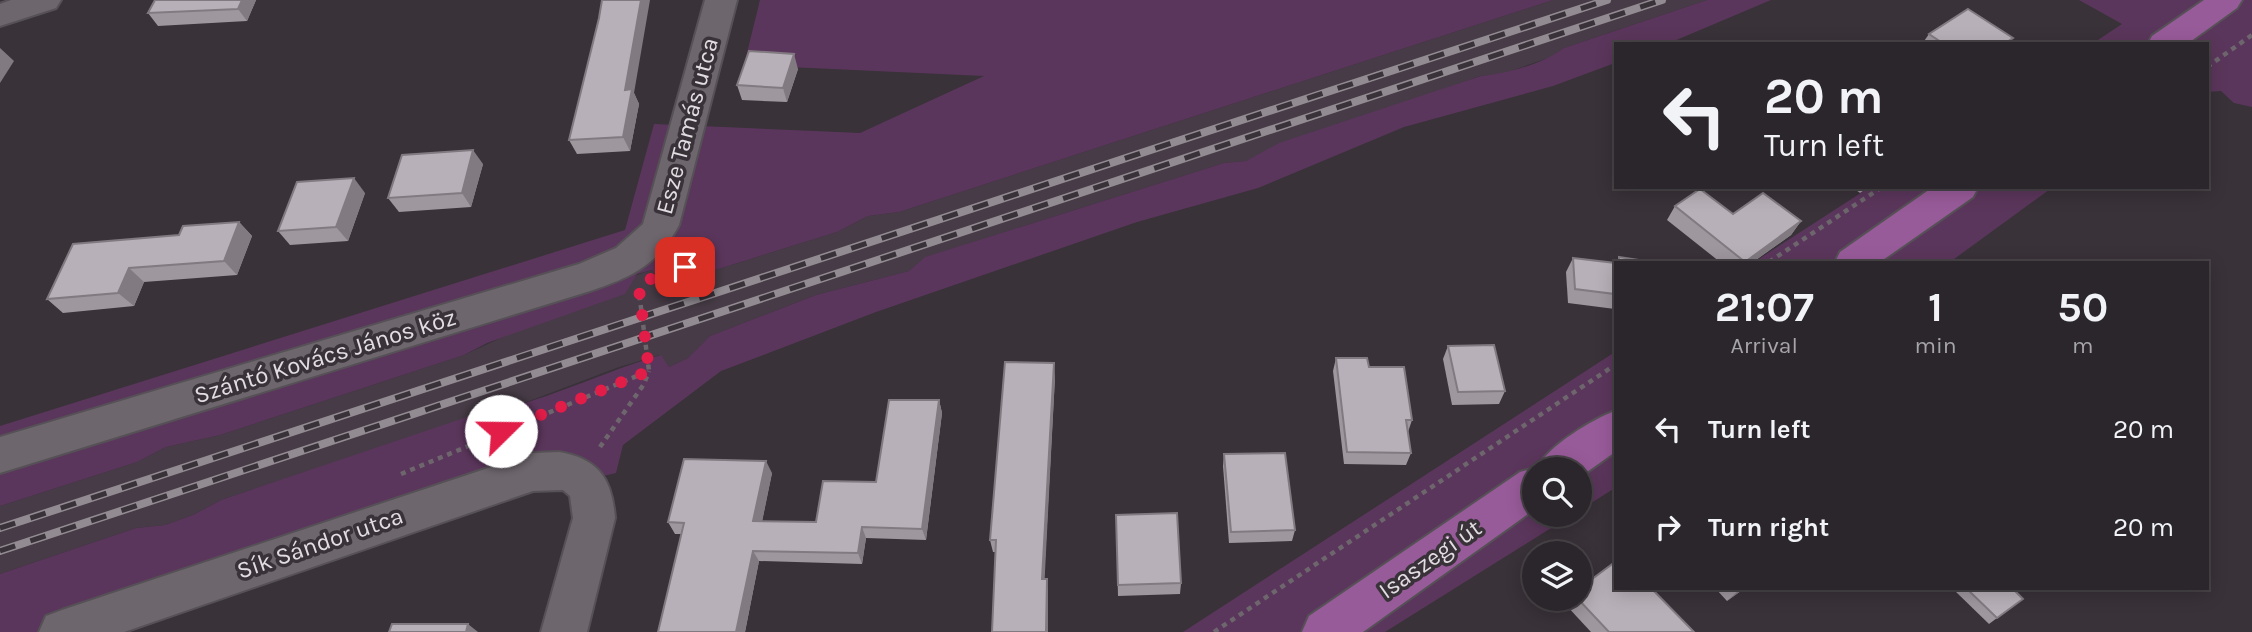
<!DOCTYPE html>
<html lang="en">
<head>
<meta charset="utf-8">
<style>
  :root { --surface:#2b262b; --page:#332e33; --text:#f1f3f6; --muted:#a6a5a9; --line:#474347 }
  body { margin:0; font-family:Karla,sans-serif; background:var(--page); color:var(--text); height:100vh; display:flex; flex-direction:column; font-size:26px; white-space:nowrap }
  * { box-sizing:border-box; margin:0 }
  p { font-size:23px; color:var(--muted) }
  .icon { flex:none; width:38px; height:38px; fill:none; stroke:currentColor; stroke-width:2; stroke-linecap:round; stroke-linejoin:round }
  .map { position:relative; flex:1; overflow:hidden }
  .panel { position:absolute; left:1614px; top:261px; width:595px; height:329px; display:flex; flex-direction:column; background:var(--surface); border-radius:0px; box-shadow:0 4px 18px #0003,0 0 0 2px var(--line) }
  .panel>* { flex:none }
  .guide { position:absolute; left:1614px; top:42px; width:595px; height:147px; border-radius:0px; box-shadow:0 4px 18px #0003,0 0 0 2px var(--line); background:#2b262b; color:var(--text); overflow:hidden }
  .fabs { position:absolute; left:1522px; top:457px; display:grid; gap:14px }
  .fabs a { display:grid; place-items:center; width:70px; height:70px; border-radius:50%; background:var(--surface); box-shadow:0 4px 18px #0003,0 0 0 2px var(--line); font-size:35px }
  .pin { position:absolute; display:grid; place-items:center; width:60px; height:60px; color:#fff; margin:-30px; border-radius:14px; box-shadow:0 4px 10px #0006 }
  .me { position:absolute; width:77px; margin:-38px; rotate:68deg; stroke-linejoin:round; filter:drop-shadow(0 0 5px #0008) }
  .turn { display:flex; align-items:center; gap:24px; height:147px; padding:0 35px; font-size:32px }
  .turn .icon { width:91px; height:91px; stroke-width:2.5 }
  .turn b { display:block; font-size:49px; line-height:60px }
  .eta { display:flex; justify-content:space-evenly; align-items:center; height:119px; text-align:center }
  .eta b { font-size:42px; font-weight:700; line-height:49px }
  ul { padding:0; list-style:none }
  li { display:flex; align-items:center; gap:21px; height:98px; padding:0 35px }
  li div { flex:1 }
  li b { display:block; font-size:26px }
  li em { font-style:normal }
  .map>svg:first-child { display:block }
</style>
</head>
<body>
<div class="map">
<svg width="2252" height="632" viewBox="0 0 2252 632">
  <rect width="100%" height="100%" fill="#393239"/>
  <path fill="#463b46" d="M1553 0H1707L1564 48 1551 57 1502 74 1480 76 1246 161 1224 163 926 257 909 271 816 295 710 336 688 358 669 367 660 355 619 367 500 412 473 416 221 500 193 515 165 525 136 528 0 574V506L137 462 166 447 220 435 464 355 637 275 652 270H715L837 232 868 216 899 212Z"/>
  <g fill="#5b365c">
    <path d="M760 0H1553L899 212 868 216 837 232 715 270 662 282 652 270 637 274 625 294 487 343 464 355 220 435 166 447 137 462 0 506V426L625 230 654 124 860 133 984 76 744 65Z"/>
    <path d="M1707 0H1771L1667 44H1615V63L1553 86 1404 127 1258 188 1137 222 876 312 721 371 623 445 616 473 503 499 130 632H0V574L136 528 165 525 193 515 221 500 473 415C537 406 598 373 661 355L669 367 688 358 710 336 816 295 909 271 925 257 1224 163 1246 161 1279 143 1481 76C1509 73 1540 65 1564 48Z"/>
    <path d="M2079 0H2252V107L2234 103 2221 91 2207 92V44H2092L2122 24Z"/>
    <path d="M1870 187H2053L1950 262H1754Z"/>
    <path d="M1615 352V488L1580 510V469H1535V514L1572 515 1385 632H1183Z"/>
  </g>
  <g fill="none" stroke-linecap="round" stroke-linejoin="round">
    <g stroke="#565156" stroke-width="4">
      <g id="minor">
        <path d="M11 0H61L56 8 0 26V4Z"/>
        <path d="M705 0H737L679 225C657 266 630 278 587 292L0 473V437L579 264 616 248 643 224Z"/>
        <path d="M559 452C599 459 612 479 615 518L587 632H541L573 518 570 496 563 490 533 491 124 632H39L46 616 62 610 533 453Z"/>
      </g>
    </g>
    <g stroke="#565156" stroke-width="4">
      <g id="major">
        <path d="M2204 0H2242L2237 8 2187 44H2148L2152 36Z"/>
        <path d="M1933 187H1978L1973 197 1880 262H1835L1840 252Z"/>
        <path d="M1615 411V452L1580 477V469H1535V509L1363 632H1302L1309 616 1520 472 1538 467C1548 446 1593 419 1615 411Z"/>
      </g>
    </g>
    <g stroke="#6d676d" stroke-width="4.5" stroke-dasharray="5 5" stroke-linecap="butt">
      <path d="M2207 67 2252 35"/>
      <path d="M1769 262 1882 187"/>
      <path d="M670 272 685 267 683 258"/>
      <path d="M600 447 644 384 649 371"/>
      <path d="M401 474 649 371 639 292"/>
      <path d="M1214 632 1615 365"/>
    </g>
    <use href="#minor" fill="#6d666d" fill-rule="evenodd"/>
    <use href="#major" fill="#985b9a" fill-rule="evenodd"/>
    <g stroke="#928c92" stroke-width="8">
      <g id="rail">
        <path d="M0 528 1607 0"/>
        <path d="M0 551 1662 0"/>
      </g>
    </g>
    <use href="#rail" stroke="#393239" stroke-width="5" stroke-dasharray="16" stroke-linecap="butt"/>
  </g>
  <g fill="#9e979e">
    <path d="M155 0H256L247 21 158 26 148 13Z"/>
    <path d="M1929 34 2008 44H1922Z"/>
    <path d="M798 69 787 102 742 100 737 85Z"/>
    <path d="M634 93 639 104 630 151 577 154 569 140Z"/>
    <path d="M483 164 471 207 399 212 388 198Z"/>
    <path d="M1852 187H1869L1860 193Z"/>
    <path d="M365 193 348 241 290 245 278 231Z"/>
    <path d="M1675 206 1733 214 1801 221 1791 235 1753 262H1720L1667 220Z"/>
    <path d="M239 222 252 236 237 275 144 282 134 306 63 313 47 299 179 235Z"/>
    <path d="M1573 258 1615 263V309L1568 303 1566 272Z"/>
    <path d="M1448 346 1505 391 1499 404 1452 405 1443 359Z"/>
    <path d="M1336 358 1369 367 1412 420 1408 432 1411 453 1406 465 1344 464 1333 371Z"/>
    <path d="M1055 377 1044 579 1048 591V632H992L996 552H993L990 540Z"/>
    <path d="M939 400 942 413 926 540 866 538 862 564 759 561 745 632H658L682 534H675L668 522 772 473 762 521 816 522 876 482Z"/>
    <path d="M1224 454 1295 530 1292 541 1229 543 1223 466Z"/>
    <path d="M1116 515 1181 583 1180 594 1118 596Z"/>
    <path d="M1715 588H1745L1727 601Z"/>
    <path d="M1957 588H2012L1997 618 1989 624 1954 590Z"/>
    <path d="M1569 598H1580L1694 632H1591L1565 604Z"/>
  </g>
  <g fill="#817b81">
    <path d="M242 0H256L247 21 238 9Z"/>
    <path d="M641 0H650L634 93 639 104 630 151 623 137 625 90Z"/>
    <path d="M0 48 14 61 0 83Z"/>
    <path d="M794 54 798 69 787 102 783 88Z"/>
    <path d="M473 150 483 164 471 207 462 193Z"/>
    <path d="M354 178 365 193 348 241 336 227Z"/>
    <path d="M1801 221 1791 235 1753 262H1744Z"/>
    <path d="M239 222 252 236 237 275 224 261Z"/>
    <path d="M129 268 144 282 134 306 118 293Z"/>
    <path d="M1054 363 1055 377 1044 591 1042 579Z"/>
    <path d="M939 400 942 413 926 540 922 529Z"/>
    <path d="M766 461 772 473 760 532 753 521Z"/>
    <path d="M862 527 866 538 862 564 858 553Z"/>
    <path d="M753 551 759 561 745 632H736Z"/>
    <path d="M1047 579 1048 591V632H1046Z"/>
    <path d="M1742 588H1745L1727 601 1738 591Z"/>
    <path d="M468 624 478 632H466Z"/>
  </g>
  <g fill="#b8b0b8" stroke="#817b81" stroke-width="2">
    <path d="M155 0H242L238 9 148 13Z"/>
    <path d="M602 0H641L625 90 632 89 623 137 569 140 599 18Z"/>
    <path d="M1968 9 2013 38 2004 44H1944L1929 34Z"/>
    <path d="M749 51 794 54 783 88 737 85Z"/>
    <path d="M473 150 462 193 388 198 402 155Z"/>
    <path d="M354 178 336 227 278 231 297 182Z"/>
    <path d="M1700 189 1733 214 1763 193 1801 221 1745 262 1675 206Z"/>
    <path d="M239 222 224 261 129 268 118 293 47 299 73 244 179 235 183 226Z"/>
    <path d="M1619 257 1652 262H1619Z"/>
    <path d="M1573 258 1615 263V294L1575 289Z"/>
    <path d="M1494 345 1505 391 1458 392 1448 346Z"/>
    <path d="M1336 358H1367L1369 367H1404L1412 420H1406L1411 453 1347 452Z"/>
    <path d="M1005 362 1054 363 1042 579H1047L1046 632H992L996 540H990Z"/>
    <path d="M889 400H939L922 529 862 527 858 553 753 551 736 632H658L684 523 668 522 684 459 766 461 753 521 816 522 823 481 876 482Z"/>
    <path d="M1285 453 1295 530 1231 532 1224 454Z"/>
    <path d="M1177 513 1181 583 1118 585 1116 515Z"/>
    <path d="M1615 562V588H1651L1694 632H1609L1577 598H1580V588Z"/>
    <path d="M1966 588H2012L2023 599 1997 618Z"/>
    <path d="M392 624H468L466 632H389Z"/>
  </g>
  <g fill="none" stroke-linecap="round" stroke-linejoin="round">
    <path stroke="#e11d48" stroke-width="12" stroke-dasharray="0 21.6" d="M501 431 649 371 639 289 642 282 685 267"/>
  </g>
  <g text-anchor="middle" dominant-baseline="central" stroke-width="7" stroke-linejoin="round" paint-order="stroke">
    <g font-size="24" fill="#e1dde1" stroke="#393239">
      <text transform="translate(687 126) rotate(-75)">Esze Tamás utca</text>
      <text transform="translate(325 356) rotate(-17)">Szántó Kovács János köz</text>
      <text transform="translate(320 543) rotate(-19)">Sík Sándor utca</text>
      <text transform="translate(1430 559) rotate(-35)">Isaszegi út</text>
    </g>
  </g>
</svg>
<div class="fabs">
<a><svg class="icon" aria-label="search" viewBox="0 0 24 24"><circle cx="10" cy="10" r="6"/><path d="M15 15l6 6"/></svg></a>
<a><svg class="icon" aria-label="layers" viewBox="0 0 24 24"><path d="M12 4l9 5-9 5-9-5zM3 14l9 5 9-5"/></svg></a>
</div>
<div class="pin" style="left:685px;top:267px;background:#d93025"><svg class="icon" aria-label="arrive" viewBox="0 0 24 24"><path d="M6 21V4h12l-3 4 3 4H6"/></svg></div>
<svg class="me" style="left:501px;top:431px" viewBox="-20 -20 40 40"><circle r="19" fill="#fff"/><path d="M0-13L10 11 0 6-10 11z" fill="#e11d48"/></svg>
<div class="guide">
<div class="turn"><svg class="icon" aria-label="left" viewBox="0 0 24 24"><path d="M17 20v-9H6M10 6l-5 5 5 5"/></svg><div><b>20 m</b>Turn left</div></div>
</div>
<section class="panel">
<div class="eta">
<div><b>21:07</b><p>Arrival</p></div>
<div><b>1</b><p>min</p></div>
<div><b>50</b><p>m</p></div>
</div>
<ul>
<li><svg class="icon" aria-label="left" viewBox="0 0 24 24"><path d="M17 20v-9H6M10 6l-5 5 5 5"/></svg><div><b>Turn left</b></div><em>20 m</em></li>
<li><svg class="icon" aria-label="right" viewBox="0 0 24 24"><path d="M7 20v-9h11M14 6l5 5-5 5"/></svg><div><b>Turn right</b></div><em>20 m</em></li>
</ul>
</section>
</div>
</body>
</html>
